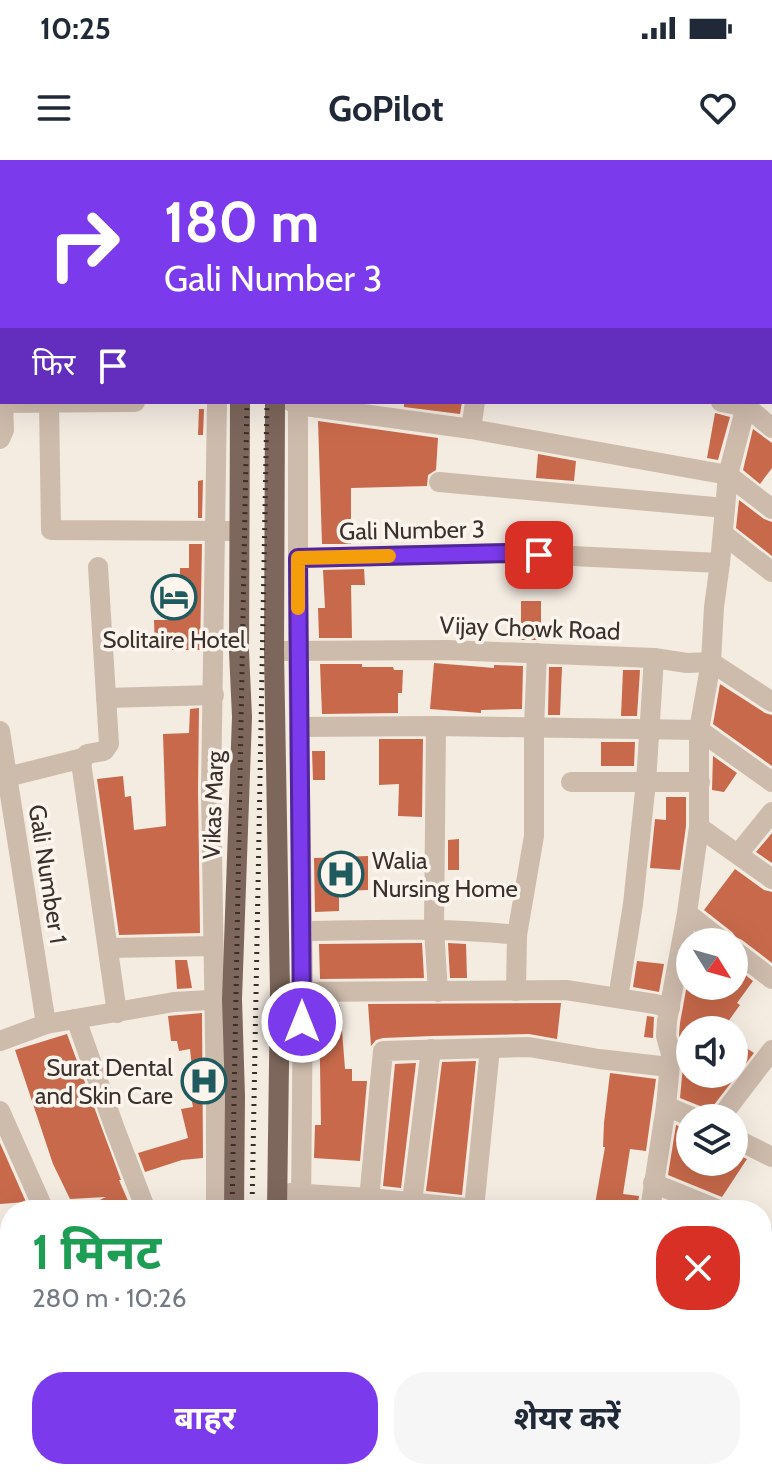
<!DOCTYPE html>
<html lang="hi">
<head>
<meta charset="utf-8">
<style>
  :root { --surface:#fff; --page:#f6f6f7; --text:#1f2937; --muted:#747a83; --accent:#7c3aed }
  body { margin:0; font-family:Cabin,"Noto Sans Devanagari",sans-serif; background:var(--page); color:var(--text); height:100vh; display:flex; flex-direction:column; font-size:30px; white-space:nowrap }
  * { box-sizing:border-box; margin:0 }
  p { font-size:26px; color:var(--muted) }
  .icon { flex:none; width:44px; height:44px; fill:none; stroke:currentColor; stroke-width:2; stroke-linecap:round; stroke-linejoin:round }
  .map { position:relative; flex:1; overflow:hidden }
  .panel { position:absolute; left:0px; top:1040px; width:772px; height:280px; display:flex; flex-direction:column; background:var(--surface); border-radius:32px 32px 0 0; box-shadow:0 8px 32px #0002 }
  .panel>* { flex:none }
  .banner { position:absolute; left:0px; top:0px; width:772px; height:244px; box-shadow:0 8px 32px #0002; background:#7c3aed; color:#fff; overflow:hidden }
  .needle { width:52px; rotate:127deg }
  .tools { position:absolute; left:676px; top:768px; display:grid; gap:16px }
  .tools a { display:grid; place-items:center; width:72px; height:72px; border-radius:50%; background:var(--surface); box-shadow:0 8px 32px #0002; font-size:40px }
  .pin { position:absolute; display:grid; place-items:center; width:68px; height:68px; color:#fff; margin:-34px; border-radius:16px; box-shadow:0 4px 12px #0006 }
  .me { position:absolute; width:88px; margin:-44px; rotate:0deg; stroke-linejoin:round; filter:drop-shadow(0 0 6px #0008) }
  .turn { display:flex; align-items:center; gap:28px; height:168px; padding:0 32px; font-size:36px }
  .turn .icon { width:104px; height:104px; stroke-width:2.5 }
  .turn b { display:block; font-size:56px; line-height:68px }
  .then { display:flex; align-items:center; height:76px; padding:0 32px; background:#0003; gap:16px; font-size:30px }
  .round { display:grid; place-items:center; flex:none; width:84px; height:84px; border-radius:32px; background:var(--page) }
  .headline { display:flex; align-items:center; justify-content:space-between; height:136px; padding:0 32px }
  h1 { font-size:48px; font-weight:700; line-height:60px; color:#1e9e55 }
  .action { display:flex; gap:16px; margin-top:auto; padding:16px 32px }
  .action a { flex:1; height:92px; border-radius:32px; background:var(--accent); color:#fff; font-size:32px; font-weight:700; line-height:92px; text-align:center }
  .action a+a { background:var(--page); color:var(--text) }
  .status { display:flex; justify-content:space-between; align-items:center; height:56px; padding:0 40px; background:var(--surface); direction:ltr }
  .status svg { height:22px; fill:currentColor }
  header { display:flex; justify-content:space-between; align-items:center; height:104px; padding:0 32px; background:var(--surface); font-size:36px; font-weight:700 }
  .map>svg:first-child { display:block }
</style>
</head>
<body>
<div class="status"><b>10:25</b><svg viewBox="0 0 49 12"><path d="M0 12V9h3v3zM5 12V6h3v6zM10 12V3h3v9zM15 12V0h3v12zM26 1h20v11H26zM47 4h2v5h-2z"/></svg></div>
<header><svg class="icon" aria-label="menu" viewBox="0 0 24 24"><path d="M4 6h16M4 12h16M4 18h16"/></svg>GoPilot<svg class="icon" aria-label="heart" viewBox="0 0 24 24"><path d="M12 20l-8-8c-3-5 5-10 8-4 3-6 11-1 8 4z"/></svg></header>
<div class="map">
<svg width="772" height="1320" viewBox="0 0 772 1320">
  <rect width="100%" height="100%" fill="#f4ebe1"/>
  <path fill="#b8c4a0" d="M772 1209V1255L762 1249V1228Z"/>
  <g fill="#c8694b">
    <path d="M404 242H462L460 254 404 247Z"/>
    <path d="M199 249H204L203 275H198Z"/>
    <path d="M715 253 730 257 718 300 707 298Z"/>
    <path d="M318 261 438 278 436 310 428 315 427 326 351 328V384H322Z"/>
    <path d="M753 269 772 283V308L760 324 743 310Z"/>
    <path d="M538 294 576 301 574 321 536 318Z"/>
    <path d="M203 320 202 358H198V321Z"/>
    <path d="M739 340 764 359 772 362V396L736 368Z"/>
    <path d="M189 384H202L200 490H155L154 460H179L180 408H189Z"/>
    <path d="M364 409 365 425H351L352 478H319L318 448H325L323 410Z"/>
    <rect x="521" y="441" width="20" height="39"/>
    <path d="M434 503 494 508V505L523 506 522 549 481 550V553L430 549Z"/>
    <path d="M320 504H362V507H393L394 510H403L402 533H398V553L322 554Z"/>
    <path d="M549 507H562L560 555H548Z"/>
    <path d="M623 510H640L637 556H621Z"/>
    <path d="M720 524 765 553 772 555V606L713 564Z"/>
    <path d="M199 548 198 630 200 773 119 775 97 619 123 616 125 637 131 636 134 670 166 666 163 574 189 573 190 549Z"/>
    <path d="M379 579H423L422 657 398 656 399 624 379 625Z"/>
    <path d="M601 582H635L634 606H601Z"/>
    <path d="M312 591H325V620H313Z"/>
    <path d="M713 596 737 613 724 632 712 630Z"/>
    <path d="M666 637H686V666L680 710 650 708 655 659 666 660Z"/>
    <path d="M772 673V703L756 692Z"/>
    <path d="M459 679V710H448V680Z"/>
    <path d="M368 696V730L339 731V751L315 752 314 698Z"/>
    <path d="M735 709 764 730 772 732V803L742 780 736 777 732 772 704 750Z"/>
    <path d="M422 783 424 818 320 819 319 784Z"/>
    <path d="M448 783 466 784 467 818H450Z"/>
    <path d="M175 800H187L192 828 177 829Z"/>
    <path d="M637 801 664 804 659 832 633 827Z"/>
    <path d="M734 806 753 821 737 843 740 845 722 870H690V886L684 895 679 875 680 863 690 808V826H734Z"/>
    <path d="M561 843 557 879 529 874 432 876 383 878 376 880 371 886 368 844Z"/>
    <path d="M319 845H340L345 909H352V921H367L360 1001 314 998 315 965H321Z"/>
    <path d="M202 853 203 998 182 1000 145 1012 138 993 188 978 181 949 193 947 189 927 194 926 190 889 179 891 177 881H171L168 856Z"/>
    <path d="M647 856 654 857 653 878 644 877Z"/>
    <path d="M67 874 121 1020H119L132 1050H79L106 1037 70 1039 53 1004 15 890Z"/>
    <path d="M734 880 754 893 710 950 707 958 705 951 700 946 680 938 684 895 690 899V914H734Z"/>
    <path d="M476 901 462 1035 426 1031 442 902Z"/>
    <path d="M416 903 401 1028 383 1026 395 904Z"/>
    <path d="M610 913 656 919 646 991 630 989 623 1034 639 1036 637 1050H594L605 987H603L604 963Z"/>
    <path d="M676 965 690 970V1002H734V993L747 999 722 1037 668 1015Z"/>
    <path d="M0 983 26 1042 0 1044Z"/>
  </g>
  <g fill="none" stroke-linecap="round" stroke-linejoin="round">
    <g stroke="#cdbbac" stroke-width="20">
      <path d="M162 0V2"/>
      <path d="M218 0V2"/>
      <path d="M294 0V2"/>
      <path d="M95 2 117 0"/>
      <path d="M496 2V0"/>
      <path d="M0 10H2"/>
      <path d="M770 37 772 29"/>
      <path d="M770 187 772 189"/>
      <path d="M292 242 298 245 471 269 728 315 772 349"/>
      <path d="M298 242V491L303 831 301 1050"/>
      <path d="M721 242 747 247 772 268"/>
      <path d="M0 243 135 242"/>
      <path d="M49 243 51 370 229 371"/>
      <path d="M471 269 475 242"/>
      <path d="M0 279 4 270 3 243"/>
      <path d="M439 322 725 348"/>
      <path d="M723 374 772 412"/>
      <path d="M298 398 508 393 720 403"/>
      <path d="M98 407 109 584 104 591 87 594 81 602 117 853"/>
      <path d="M284 491 447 490 654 498 687 503 711 502 772 542"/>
      <path d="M106 538 214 535"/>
      <path d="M436 566 699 570 772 622"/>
      <path d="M299 567 436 566 434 769 438 832"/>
      <path d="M0 571 46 864"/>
      <path d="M7 617 83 598"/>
      <path d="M571 622H700"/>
      <path d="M699 667 772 719"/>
      <path d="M738 694 772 652"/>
      <path d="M687 753 724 782"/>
      <path d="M302 771C375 770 445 767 517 775"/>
      <path d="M108 788 213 786"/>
      <path d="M734 790 772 819"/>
      <path d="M516 831 517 775 534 676V567L537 493"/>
      <path d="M292 832 566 830 655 844 670 848"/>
      <path d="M618 838 633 744 646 622 654 498"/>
      <path d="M76 859 115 969 146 1050"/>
      <path d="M0 881 46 864 174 842 227 839"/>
      <path d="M666 946 694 958"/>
      <path d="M0 951 44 1050"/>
      <path d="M720 958 772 890"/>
      <path d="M734 978 772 997"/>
      <path d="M653 1023 719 1050"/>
      <path d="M290 1033 370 1038 485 1050"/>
      <path d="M474 1049 490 888"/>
      <path d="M216 1050V940L211 630 217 242"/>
      <path d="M368 1050 383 891 529 887 599 899 669 907"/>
      <path d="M411 1050 431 889"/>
      <path d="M650 1050 666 946 671 894 666 876 667 861 687 753 699 667V570L711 502 714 447 720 403 728 315 747 242"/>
      <path d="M762 1072 772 1077"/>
      <path d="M0 1081H10"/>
      <path d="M762 1128 772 1134"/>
      <path d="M762 1195 772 1201"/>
      <path d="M0 1216 10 1215"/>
      <path d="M762 1264 768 1253 772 1259"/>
      <path d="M762 1282 764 1284 762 1287"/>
      <path d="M0 1297 10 1301"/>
      <path d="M35 1310 62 1320"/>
      <path d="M217 1310 235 1318"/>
      <path d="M621 1310 641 1320"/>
      <path d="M297 1320V1310"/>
      <path d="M739 1320 747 1310"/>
    </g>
    <g stroke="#7d675c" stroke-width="20">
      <path d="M235 0V2"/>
      <path d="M275 0V2"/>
      <path d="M275 242 274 491 280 832 277 1050"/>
      <path d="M234 1050 235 936 232 839 242 557 239 491 240 242"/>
      <path d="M235 1310V1320"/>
      <path d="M269 1320V1310"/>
    </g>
    <g stroke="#3b302b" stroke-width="5" stroke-dasharray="2 6" stroke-linecap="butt">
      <path d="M251 2V0"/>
      <path d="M271 2V0"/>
      <path d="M232 1050 247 242"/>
      <path d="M252 1050 267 242"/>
      <path d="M232 1310V1320"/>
      <path d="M251 1310V1320"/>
    </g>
  </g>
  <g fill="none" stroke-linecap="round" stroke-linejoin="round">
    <g stroke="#51269a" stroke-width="20">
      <path id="route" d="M302 862 298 398 508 393 539 395"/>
    </g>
    <use href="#route" stroke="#7c3aed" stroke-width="14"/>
    <path stroke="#f59e0b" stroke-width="14" d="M298 448V398L389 396"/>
  </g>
  <defs>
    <g id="hotel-ring" transform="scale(2.3)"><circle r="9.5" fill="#fbf5ee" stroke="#1f5a5e" stroke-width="1.5"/><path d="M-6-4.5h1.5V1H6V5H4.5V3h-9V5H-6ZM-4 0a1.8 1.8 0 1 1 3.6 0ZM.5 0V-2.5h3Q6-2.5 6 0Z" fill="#1f5a5e"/></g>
    <g id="hospital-ring" transform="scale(2.3)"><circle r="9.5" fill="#fbf5ee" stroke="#1f5a5e" stroke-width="1.5"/><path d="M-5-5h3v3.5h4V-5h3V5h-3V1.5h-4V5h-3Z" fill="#1f5a5e"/></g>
  </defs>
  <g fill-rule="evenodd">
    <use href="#hotel-ring" x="174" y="437"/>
    <use href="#hospital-ring" x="341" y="714"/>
    <use href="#hospital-ring" x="204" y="921"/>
  </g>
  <g text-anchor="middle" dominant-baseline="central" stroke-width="7" stroke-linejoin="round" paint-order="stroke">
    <g font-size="24" fill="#3b302b" stroke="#fbf5ee">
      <text transform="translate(412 370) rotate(-1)">Gali Number 3</text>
      <text transform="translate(530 468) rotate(2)">Vijay Chowk Road</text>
      <text transform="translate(213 645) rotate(-88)">Vikas Marg</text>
      <text transform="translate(48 714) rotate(81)">Gali Number 1</text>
    </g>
    <g font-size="24" fill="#3b302b" stroke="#fbf5ee">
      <text x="174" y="479">Solitaire Hotel</text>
      <text x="372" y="700" text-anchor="start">Walia<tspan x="372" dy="28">Nursing Home</tspan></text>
      <text x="173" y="907" text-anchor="end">Surat Dental<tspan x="173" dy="28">and Skin Care</tspan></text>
    </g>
  </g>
</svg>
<div class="tools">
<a><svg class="needle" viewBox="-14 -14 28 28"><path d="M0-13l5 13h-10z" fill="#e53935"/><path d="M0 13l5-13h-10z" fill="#747a83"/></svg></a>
<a><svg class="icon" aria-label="sound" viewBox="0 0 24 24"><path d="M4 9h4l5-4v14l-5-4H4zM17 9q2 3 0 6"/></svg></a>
<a><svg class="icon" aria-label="layers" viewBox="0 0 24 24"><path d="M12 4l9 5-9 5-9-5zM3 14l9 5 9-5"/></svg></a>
</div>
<div class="pin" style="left:539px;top:395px;background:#d93025"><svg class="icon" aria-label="arrive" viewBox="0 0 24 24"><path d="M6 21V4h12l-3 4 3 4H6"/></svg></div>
<svg class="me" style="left:302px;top:862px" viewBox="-20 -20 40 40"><circle r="17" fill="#7c3aed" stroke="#fff" stroke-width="3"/><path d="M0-11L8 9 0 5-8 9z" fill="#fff"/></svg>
<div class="banner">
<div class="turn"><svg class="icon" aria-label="right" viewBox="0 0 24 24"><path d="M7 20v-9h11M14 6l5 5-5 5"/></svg><div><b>180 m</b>Gali Number 3</div></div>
<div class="then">फिर<svg class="icon" aria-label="arrive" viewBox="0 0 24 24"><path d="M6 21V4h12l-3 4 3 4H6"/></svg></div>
</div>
<section class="panel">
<div class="headline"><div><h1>1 मिनट</h1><p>280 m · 10:26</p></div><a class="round" style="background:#d93025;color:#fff"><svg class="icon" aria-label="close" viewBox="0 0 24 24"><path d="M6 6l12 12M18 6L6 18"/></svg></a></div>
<div class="action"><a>बाहर</a><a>शेयर करें</a></div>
</section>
</div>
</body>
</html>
